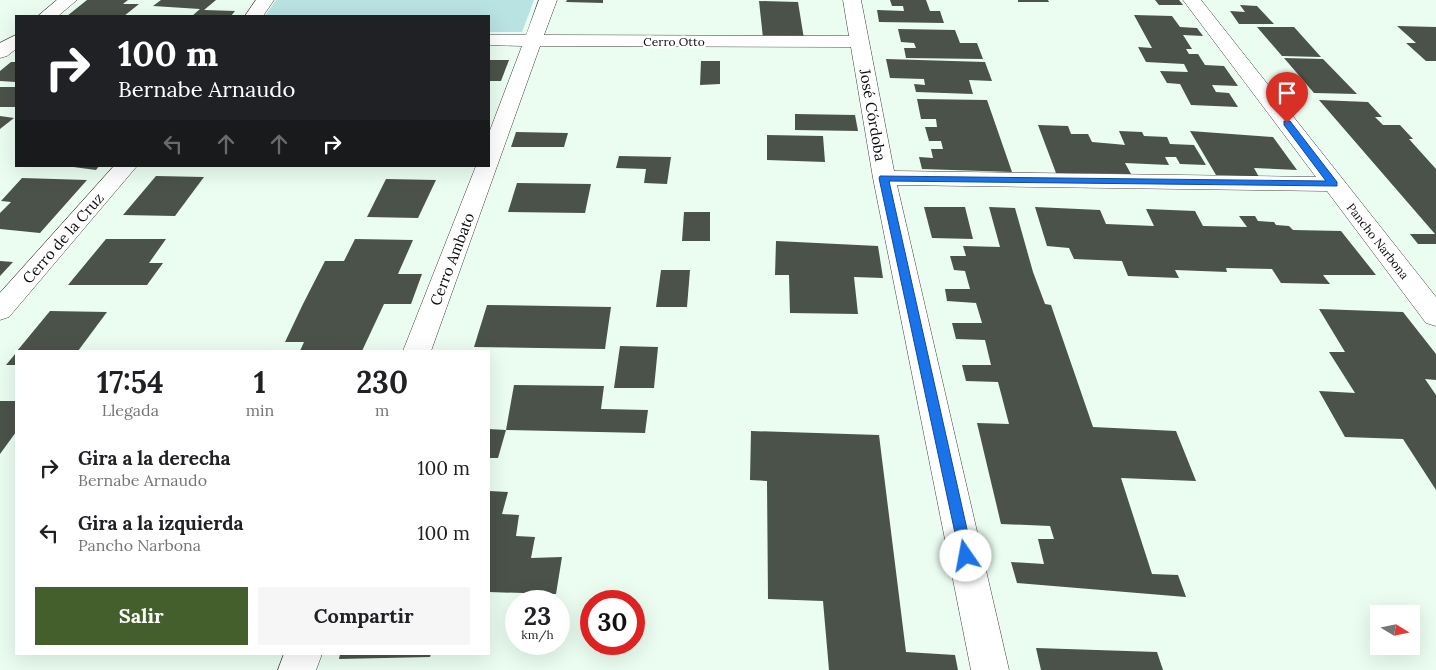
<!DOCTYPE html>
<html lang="es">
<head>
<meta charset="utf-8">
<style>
  :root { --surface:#fff; --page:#f6f6f6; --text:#202124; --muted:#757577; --accent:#445f2b }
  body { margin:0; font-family:Lora,serif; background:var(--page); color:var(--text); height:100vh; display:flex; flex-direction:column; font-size:19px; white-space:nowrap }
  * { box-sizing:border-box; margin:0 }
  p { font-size:16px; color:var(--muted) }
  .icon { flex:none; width:28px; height:28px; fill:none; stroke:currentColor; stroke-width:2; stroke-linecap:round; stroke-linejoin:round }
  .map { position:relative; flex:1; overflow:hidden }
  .drawer { position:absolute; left:15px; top:350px; width:475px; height:305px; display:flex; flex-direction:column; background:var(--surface); border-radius:0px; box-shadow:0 5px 20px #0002 }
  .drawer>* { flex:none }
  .banner { position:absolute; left:15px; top:15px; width:475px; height:152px; border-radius:0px; box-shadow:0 5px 20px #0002; background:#202124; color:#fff; overflow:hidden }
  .needle { width:32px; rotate:100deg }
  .controls { position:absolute; left:1370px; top:605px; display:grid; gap:10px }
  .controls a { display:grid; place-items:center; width:50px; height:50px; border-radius:0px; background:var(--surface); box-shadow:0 5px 20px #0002; font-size:25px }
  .speed { position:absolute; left:505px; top:590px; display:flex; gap:10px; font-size:25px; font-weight:700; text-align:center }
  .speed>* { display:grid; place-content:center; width:65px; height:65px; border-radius:50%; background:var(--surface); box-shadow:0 5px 20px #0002; line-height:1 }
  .speed small { font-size:12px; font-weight:400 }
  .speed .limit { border:8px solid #d22; background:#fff; color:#111 }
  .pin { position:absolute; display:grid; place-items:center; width:42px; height:42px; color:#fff; margin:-51px -21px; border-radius:50% 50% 50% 0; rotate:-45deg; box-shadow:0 0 5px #0007 }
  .pin .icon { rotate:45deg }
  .me { position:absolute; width:55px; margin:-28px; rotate:348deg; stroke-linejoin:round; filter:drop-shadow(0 0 4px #0008) }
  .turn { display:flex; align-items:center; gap:18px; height:105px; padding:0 20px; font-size:22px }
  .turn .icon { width:65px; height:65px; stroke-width:2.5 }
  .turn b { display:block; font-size:35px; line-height:42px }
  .lanes { display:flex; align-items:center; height:48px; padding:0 20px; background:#0003; justify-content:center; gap:25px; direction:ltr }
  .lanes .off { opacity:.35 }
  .eta { display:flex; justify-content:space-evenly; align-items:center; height:85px; text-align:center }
  .eta b { font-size:30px; font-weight:700; line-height:35px }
  .action { display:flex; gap:10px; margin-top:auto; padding:10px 20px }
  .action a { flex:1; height:58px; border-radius:0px; background:var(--accent); color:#fff; font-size:20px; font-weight:700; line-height:58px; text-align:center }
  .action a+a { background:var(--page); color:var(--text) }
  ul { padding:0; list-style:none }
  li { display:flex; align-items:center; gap:15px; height:65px; padding:0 20px }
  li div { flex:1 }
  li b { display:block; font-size:19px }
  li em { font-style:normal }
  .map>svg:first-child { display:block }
</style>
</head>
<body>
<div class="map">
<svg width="1436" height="670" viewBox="0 0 1436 670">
  <rect width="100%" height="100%" fill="#ebfdf1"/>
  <path fill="#b9e2e3" d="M276 0H534L522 32H489V16H265Z"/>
  <g fill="#4a5249">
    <path d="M87 0H128L123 4H139L124 16H67Z"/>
    <path d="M161 0H216L204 10 235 11 231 16H192L200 9 153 6Z"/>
    <path d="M567 0H603V3L566 2Z"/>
    <path d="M890 0H926L930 11H940L944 23 879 22 877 10 904 11 903 6H892Z"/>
    <path d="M1018 0H1048L1049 2H1018Z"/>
    <path d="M1155 0H1179L1183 5H1159Z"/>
    <path d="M759 1 798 2 804 39 763 38Z"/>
    <path d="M1240 5 1257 6 1274 24H1239L1230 11 1245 12Z"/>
    <path d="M1134 15 1172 16 1180 27 1197 28 1203 36 1183 35 1192 49H1186L1189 54H1198L1205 65 1224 66 1238 86 1212 85 1216 92 1229 93 1238 107 1191 105 1180 84 1167 83 1160 71 1188 72 1184 64 1146 62 1138 47 1152 48Z"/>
    <path d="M1397 26 1436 27V61H1426L1406 43H1416Z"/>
    <path d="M1257 27H1294L1321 57 1282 56Z"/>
    <path d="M898 29 955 30 960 43H977L983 59 906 58 904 48H916L914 43 901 42Z"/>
    <path d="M1284 58 1323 59 1357 94 1314 93Z"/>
    <path d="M886 59 985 62 992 81 969 80 973 94 916 92 914 84 925 85 924 79 890 78Z"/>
    <path d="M489 60H509L501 81H489Z"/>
    <path d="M701 61H720V84L700 85Z"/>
    <path d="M11 62H16V82L0 81V71Z"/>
    <rect x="0" y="87" width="16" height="20"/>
    <path d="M917 99 987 100 1012 172 922 169 919 157 933 158 931 149H943L941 141H929L925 127H937L936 119H921Z"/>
    <path d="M1319 100 1368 102 1382 117H1375L1383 125H1400L1413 139H1409L1436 169V244H1418L1410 234H1435Z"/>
    <path d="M795 114 855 115 858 131 795 130Z"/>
    <path d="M0 116 14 118 0 129Z"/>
    <path d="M1038 125 1068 126 1071 134H1088L1092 142 1115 144 1125 145 1119 131 1142 132 1144 136 1167 137 1170 144 1194 145 1206 165 1180 164 1176 157H1165L1169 165 1125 163 1131 174 1056 173Z"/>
    <path d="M1190 131 1273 137 1297 170 1254 168 1259 177 1216 175Z"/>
    <path d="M516 132 568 133 564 147H511Z"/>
    <path d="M767 135 823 136 825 162 767 160Z"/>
    <path d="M619 156 671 157 667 184 644 183 646 169 616 168Z"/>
    <path d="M66 166H99L96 170Z"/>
    <path d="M156 176 204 177 175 216 123 215Z"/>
    <path d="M22 178 87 180 40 233 0 229V213L11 202 1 201Z"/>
    <path d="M386 179 436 180 418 218 367 217Z"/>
    <path d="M517 183 591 184 585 213 508 212Z"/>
    <path d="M924 207H965L973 239 932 238Z"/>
    <path d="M989 207 1015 208 1033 272 1045 304 1051 305 1093 427 1176 431 1196 481 1121 478 1152 574 1178 575 1186 597 1017 583 1011 562 1044 564 1038 539H1054L1050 526 1001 524 977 423 1009 424 998 382 966 381 962 365H991L985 340 956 339 952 323H982L976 303 947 301 945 289H970L965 271 954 270 950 256H966L963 246 1000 247Z"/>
    <path d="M1035 207 1100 210 1106 224 1154 226 1146 209 1195 211 1203 226 1247 227 1239 216H1255L1258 221 1274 222 1276 225 1289 226 1293 230 1341 231 1376 275H1323L1330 284 1281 283 1272 269 1226 268 1227 272 1175 270 1179 278 1128 276 1122 261 1074 259 1069 248 1047 246Z"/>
    <path d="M684 212H710V241H682Z"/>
    <path d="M106 239H166L149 263H163L147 285H68Z"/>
    <path d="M355 239 413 240 398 274H422L411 304H384L362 351H300L304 342H285L303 304 325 261H344Z"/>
    <path d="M776 241 878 246 883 278 854 277 858 314 790 313 789 275H775Z"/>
    <path d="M0 261 13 262 0 276Z"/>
    <path d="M661 270H690L687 307H656Z"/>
    <path d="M487 305 611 307 605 349 474 347Z"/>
    <path d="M1319 309 1403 312 1436 354V380L1425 379 1436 395V490L1403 439 1345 437 1319 391 1355 393 1329 352H1345Z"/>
    <path d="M50 311 107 312 78 351H17Z"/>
    <path d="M620 346 658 347 654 388H614Z"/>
    <path d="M16 353V365H6Z"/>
    <path d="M514 385 604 386 601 409 648 410 645 433 506 430 498 458H489V429L506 430Z"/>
    <path d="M0 401H16V432L0 454Z"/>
    <path d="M751 431 879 435 906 652 955 655 958 670H829L823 601 768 599 767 481 750 480Z"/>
    <path d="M489 491 508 492 502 514 519 515 516 536 535 537 531 558 562 557 556 594 489 592Z"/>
    <path d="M1036 648 1157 652 1163 670H1041Z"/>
    <path d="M340 654H431L430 657 339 659Z"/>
  </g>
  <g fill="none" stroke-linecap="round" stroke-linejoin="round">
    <g stroke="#3e3e3e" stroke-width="1">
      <g id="minor">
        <path d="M57 0H77L58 16H38Z"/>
        <path d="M256 0H274L263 16H245Z"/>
        <path d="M539 0H557L544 35 849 36 843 0H861L894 171 1316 177 1183 0H1201L1436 297V326L1426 323 1327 191 897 185 1009 670H971L873 178 851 47 540 46 431 351H403L476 166H489V133L522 46 489 45V35H526Z"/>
        <path d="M16 35V49L7 56 0 58V43Z"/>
        <path d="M114 166H137L9 317 0 320V293Z"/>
        <path d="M284 654H322L316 670H278Z"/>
      </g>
    </g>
    <use href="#minor" fill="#fff" fill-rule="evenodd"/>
  </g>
  <path fill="#1a73e8" stroke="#114b97" d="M1284 121H1290L1337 182V186L889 181 973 556 971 561 966 563 961 561 879 178 880 176 1326 181 1284 125Z"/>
  <g text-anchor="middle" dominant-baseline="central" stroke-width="5" stroke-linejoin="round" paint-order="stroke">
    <g font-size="12" fill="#0b0b0b" stroke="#fff">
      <text x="674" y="41">Cerro Otto</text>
      <text transform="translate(1378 241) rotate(52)">Pancho Narbona</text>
    </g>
    <g font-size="15" fill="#0b0b0b" stroke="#fff">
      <text transform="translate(873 115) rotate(80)">José Córdoba</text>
      <text transform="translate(63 238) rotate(-49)">Cerro de la Cruz</text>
      <text transform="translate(452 259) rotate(-69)">Cerro Ambato</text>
    </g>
  </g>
</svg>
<div class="controls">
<a><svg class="needle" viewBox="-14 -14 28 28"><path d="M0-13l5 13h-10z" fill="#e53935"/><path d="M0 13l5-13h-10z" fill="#757577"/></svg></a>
</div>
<div class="speed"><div>23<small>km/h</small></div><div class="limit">30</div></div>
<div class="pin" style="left:1287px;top:123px;background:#d93025"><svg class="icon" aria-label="arrive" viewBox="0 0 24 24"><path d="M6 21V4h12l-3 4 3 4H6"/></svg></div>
<svg class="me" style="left:966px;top:556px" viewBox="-20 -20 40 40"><circle r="19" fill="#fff"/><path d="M0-13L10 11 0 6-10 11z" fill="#1a73e8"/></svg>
<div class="banner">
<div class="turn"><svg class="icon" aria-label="right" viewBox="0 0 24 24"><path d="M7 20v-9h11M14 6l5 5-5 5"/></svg><div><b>100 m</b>Bernabe Arnaudo</div></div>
<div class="lanes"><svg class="icon off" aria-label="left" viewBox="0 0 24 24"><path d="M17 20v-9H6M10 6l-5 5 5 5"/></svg><svg class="icon off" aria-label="ahead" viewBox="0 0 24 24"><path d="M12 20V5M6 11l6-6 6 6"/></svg><svg class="icon off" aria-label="ahead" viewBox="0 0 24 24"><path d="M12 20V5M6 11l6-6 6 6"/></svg><svg class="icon" aria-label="right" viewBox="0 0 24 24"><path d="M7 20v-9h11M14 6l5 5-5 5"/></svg></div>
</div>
<section class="drawer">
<div class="eta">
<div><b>17:54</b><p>Llegada</p></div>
<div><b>1</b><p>min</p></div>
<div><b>230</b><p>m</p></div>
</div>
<ul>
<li><svg class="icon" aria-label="right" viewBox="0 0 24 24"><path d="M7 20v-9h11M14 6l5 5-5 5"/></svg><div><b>Gira a la derecha</b><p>Bernabe Arnaudo</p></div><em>100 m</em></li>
<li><svg class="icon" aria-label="left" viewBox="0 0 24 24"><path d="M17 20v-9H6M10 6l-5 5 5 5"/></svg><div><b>Gira a la izquierda</b><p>Pancho Narbona</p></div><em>100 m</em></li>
</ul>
<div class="action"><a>Salir</a><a>Compartir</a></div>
</section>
</div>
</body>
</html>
